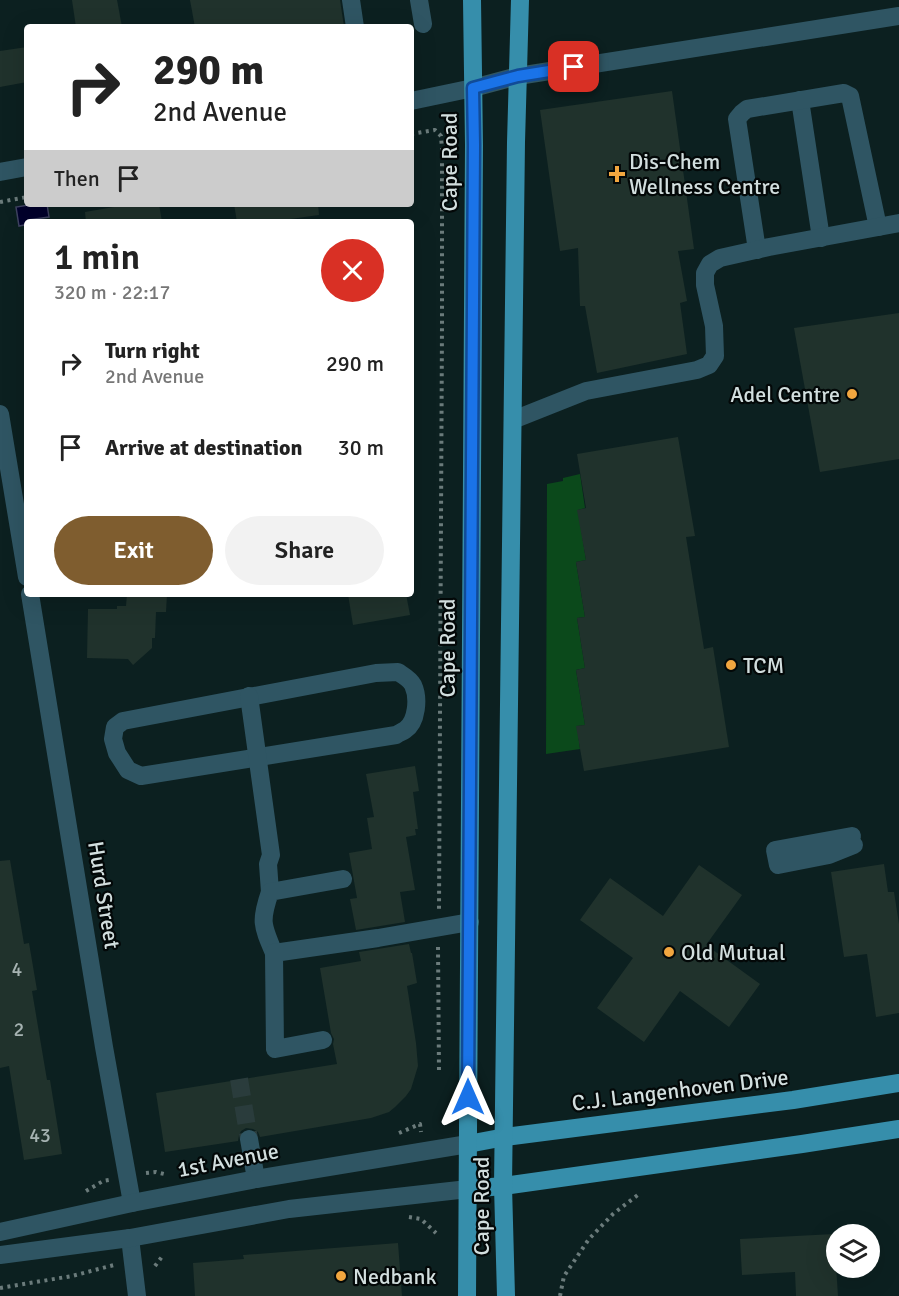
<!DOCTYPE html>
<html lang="en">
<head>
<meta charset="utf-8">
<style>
  :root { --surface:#fff; --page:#f2f2f2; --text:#222; --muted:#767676; --accent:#7f5d2f }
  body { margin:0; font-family:Signika,sans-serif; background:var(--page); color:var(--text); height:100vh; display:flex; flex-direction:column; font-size:22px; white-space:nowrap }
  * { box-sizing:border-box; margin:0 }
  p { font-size:20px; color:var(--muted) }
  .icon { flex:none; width:33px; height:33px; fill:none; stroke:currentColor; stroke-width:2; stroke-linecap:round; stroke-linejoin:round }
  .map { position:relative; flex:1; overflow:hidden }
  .drawer { position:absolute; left:24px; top:219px; width:390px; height:378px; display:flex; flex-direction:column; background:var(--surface); border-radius:6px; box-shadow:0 6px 24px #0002 }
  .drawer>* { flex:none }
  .top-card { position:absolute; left:24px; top:24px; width:390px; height:183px; border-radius:6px; box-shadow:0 6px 24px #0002; background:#fff; color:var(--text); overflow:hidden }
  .fabs { position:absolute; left:826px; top:1224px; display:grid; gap:12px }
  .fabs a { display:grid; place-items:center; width:54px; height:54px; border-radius:50%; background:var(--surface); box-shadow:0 6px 24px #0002; font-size:30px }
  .pin { position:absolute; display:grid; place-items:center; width:51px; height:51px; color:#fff; margin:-26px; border-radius:12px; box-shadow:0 3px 9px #0006 }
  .me { position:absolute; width:66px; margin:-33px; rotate:0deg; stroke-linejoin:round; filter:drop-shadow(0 0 4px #0008) }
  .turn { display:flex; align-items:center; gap:21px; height:126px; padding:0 30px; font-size:27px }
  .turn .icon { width:78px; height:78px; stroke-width:2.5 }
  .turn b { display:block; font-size:42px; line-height:51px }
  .then { display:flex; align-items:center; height:57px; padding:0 30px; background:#0003; gap:12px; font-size:22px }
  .round { display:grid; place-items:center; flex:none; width:63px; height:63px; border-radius:32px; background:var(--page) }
  .overview { display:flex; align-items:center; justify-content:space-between; height:102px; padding:0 30px }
  h1 { font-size:36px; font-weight:600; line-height:45px }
  .action { display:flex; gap:12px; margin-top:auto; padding:12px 30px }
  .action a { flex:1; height:69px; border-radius:36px; background:var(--accent); color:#fff; font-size:24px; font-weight:600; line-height:69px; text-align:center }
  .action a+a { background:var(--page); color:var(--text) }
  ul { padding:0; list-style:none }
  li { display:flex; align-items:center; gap:18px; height:84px; padding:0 30px }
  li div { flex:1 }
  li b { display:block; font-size:22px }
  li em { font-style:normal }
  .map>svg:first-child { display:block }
</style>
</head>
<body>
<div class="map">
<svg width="899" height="1296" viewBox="0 0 899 1296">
  <rect width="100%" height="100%" fill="#0c2020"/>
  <path fill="#0b491b" d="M580 474 585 508 578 510 586 560 576 562 585 617 577 618 585 668 576 670 585 725 577 726 580 749 546 754 547 484 563 481V478Z"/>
  <path fill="#00002c" stroke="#3f4361" stroke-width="1.5" d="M35 204H47L49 217 28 220 24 225 19 226 16 207Z"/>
  <g fill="#20322c">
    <path d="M72 0H117L122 27H76Z"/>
    <path d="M190 0H340L344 27H195Z"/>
    <path d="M27 47V82L0 87V51Z"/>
    <path d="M672 91 694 249 678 251 687 301 680 303 687 354 597 373 585 306H580L578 248 560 251 540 110Z"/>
    <path d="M131 204H159L162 222H86L85 212Z"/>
    <path d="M234 204H318L319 215 283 220V222H237Z"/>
    <path d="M899 313V459L820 472 794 328Z"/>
    <path d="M678 437 695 536 686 537 704 649 713 647 729 747 584 771 576 726 585 725 576 670 585 668 577 618 585 617 576 562 586 560 577 510 586 508 577 454Z"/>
    <path d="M127 594H167L166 612H156L155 638H152V648L133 665 128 659 87 658 88 609H117V606H126Z"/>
    <path d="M348 594H406L410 615 353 625Z"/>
    <path d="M415 766 419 791 413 792 418 829H415L416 835 406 837 415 890 400 892 405 922 356 930 350 899 357 898 349 853 372 849 367 818 374 817 366 774Z"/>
    <path d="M10 860 24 944 29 943 37 990 32 991 47 1080H50L62 1154 24 1160 9 1066 0 1068V861Z"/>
    <path d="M884 864 888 892H894L899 924V1013L876 1017 867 954 844 957 831 872Z"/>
    <path d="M699 865 742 895 706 945 760 984 729 1027 680 991 644 1042 597 1008 633 958 580 920 610 878 663 916Z"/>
    <path d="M409 944 411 953H412L417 983 407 986 416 1043 418 1066 411 1089 406 1096 395 1107 389 1112 371 1118 260 1137 258 1132 253 1129 246 1128 241 1131 239 1135 238 1141 165 1152 156 1093 337 1064 333 1044 334 1039 331 1033 320 968 361 961 359 952Z"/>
    <path d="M834 1234 838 1296H796L795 1272 742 1275 740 1239Z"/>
    <path d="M398 1243 402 1296H195L193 1263 244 1259 243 1255Z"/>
  </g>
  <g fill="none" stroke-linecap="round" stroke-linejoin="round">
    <path stroke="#2a3c3c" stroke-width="18" stroke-dasharray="18 9" stroke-linecap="butt" d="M239 1079 249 1139"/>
    <g stroke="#6b7b7b" stroke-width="4" stroke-dasharray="3 4.5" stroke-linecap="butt">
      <path d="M411 134 435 130 441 136 442 149V325L439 909"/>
      <path d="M0 202 27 197"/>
      <path d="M438 947 439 1072"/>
      <path d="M399 1133 420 1124 421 1132"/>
      <path d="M146 1173 156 1172 168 1175"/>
      <path d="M86 1191 103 1181 109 1180"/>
      <path d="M409 1217 421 1219 436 1233"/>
      <path d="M155 1266 164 1254"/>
      <path d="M0 1288 72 1276 114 1265"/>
      <path d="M560 1296 564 1276 589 1239 613 1214 639 1194"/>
    </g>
    <g stroke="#2f5563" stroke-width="18">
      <path d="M351 0 355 27"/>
      <path d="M419 0 423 24"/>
      <path d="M800 100 821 238"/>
      <path d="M411 101 473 88 518 76 899 16"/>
      <path d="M0 172 27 167"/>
      <path d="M757 250 737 119 742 113 747 109 844 93 850 96 878 227"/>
      <path d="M0 414 27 577"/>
      <path d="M513 420 586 391 697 370 709 365 715 356 714 326 705 285V273L710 264 720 258 769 247 899 223"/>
      <path d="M30 594 104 1047 132 1203"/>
      <path d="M398 672C404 676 410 679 413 685 419 698 417 722 405 730 402 732 399 733 396 735L141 776 128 770 117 753 113 739 115 727 123 721 376 673Z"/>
      <path d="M249 696 271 855 268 864 270 892"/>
      <path d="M852 836 775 850 778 865 829 855 854 845"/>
      <path d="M274 953C262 925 260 921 270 892L343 879"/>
      <path d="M323 1040 275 1049 274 953 378 938 470 922"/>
      <path d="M249 1139 256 1179"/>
      <path d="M0 1232 132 1203 256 1179 468 1144"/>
      <path d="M130 1238 137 1296"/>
      <path d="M0 1255 130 1238 289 1209 468 1189"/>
    </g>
    <g stroke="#368eab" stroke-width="18">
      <path d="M468 1144 505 1137 793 1100 899 1083"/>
      <path d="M468 1189 503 1186 802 1144 899 1129"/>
      <path d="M467 1296 474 145 472 0"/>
      <path d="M506 1296 503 1186 516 142 520 0"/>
    </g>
  </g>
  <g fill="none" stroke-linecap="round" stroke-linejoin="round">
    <g stroke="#114b97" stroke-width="15">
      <path id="route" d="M468 1097 474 145 473 88 518 76 574 67"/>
    </g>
    <use href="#route" stroke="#1a73e8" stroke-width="10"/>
  </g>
  <g fill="#f1a63f" stroke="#030808" stroke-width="2">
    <path d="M614 165h6v6h6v6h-6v6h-6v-6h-6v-6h6z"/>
    <circle cx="852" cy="394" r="6"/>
    <circle cx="731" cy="665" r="6"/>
    <circle cx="669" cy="952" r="6"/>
    <circle cx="341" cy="1276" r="6"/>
  </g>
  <g text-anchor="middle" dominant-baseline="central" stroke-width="4.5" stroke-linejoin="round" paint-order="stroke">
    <g font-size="20" fill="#a6b3b2">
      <text x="17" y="969">4</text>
      <text x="19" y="1029">2</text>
      <text x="40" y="1135">43</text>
    </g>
    <g font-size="22" fill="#d2dede" stroke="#030808" text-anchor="start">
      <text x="629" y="161">Dis-Chem<tspan x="629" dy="25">Wellness Centre</tspan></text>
      <text x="840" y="394" text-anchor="end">Adel Centre</text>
      <text x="743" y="665">TCM</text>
      <text x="681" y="952">Old Mutual</text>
      <text x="353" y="1276">Nedbank</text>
    </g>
    <g font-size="22" fill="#d2dede" stroke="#030808">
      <text transform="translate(449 162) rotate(-90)">Cape Road</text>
      <text transform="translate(447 648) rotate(-90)">Cape Road</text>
      <text transform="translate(104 895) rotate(81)">Hurd Street</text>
      <text transform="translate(680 1090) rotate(-7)">C.J. Langenhoven Drive</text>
      <text transform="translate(228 1160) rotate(-11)">1st Avenue</text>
      <text transform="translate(481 1206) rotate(-90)">Cape Road</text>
    </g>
  </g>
</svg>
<div class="fabs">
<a><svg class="icon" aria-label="layers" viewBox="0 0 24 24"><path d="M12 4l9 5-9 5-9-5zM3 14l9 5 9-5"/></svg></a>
</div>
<div class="pin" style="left:574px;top:67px;background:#d93025"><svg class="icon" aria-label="arrive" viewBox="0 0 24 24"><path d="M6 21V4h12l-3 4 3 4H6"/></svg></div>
<svg class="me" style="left:468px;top:1097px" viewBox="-20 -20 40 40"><path d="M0-17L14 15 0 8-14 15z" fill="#1a73e8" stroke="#fff" stroke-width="4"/></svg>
<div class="top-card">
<div class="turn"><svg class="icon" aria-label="right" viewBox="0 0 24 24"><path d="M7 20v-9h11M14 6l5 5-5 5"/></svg><div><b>290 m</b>2nd Avenue</div></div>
<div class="then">Then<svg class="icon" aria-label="arrive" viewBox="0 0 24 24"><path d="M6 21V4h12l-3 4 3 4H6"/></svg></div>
</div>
<section class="drawer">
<div class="overview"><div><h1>1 min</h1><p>320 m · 22:17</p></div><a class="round" style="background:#d93025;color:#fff"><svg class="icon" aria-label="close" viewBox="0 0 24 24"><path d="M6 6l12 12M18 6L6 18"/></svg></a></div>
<ul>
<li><svg class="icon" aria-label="right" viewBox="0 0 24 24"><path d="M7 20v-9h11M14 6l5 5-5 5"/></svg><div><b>Turn right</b><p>2nd Avenue</p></div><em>290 m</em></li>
<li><svg class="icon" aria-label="arrive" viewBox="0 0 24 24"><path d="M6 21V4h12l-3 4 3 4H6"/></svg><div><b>Arrive at destination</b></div><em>30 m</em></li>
</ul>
<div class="action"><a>Exit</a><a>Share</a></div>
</section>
</div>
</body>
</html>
